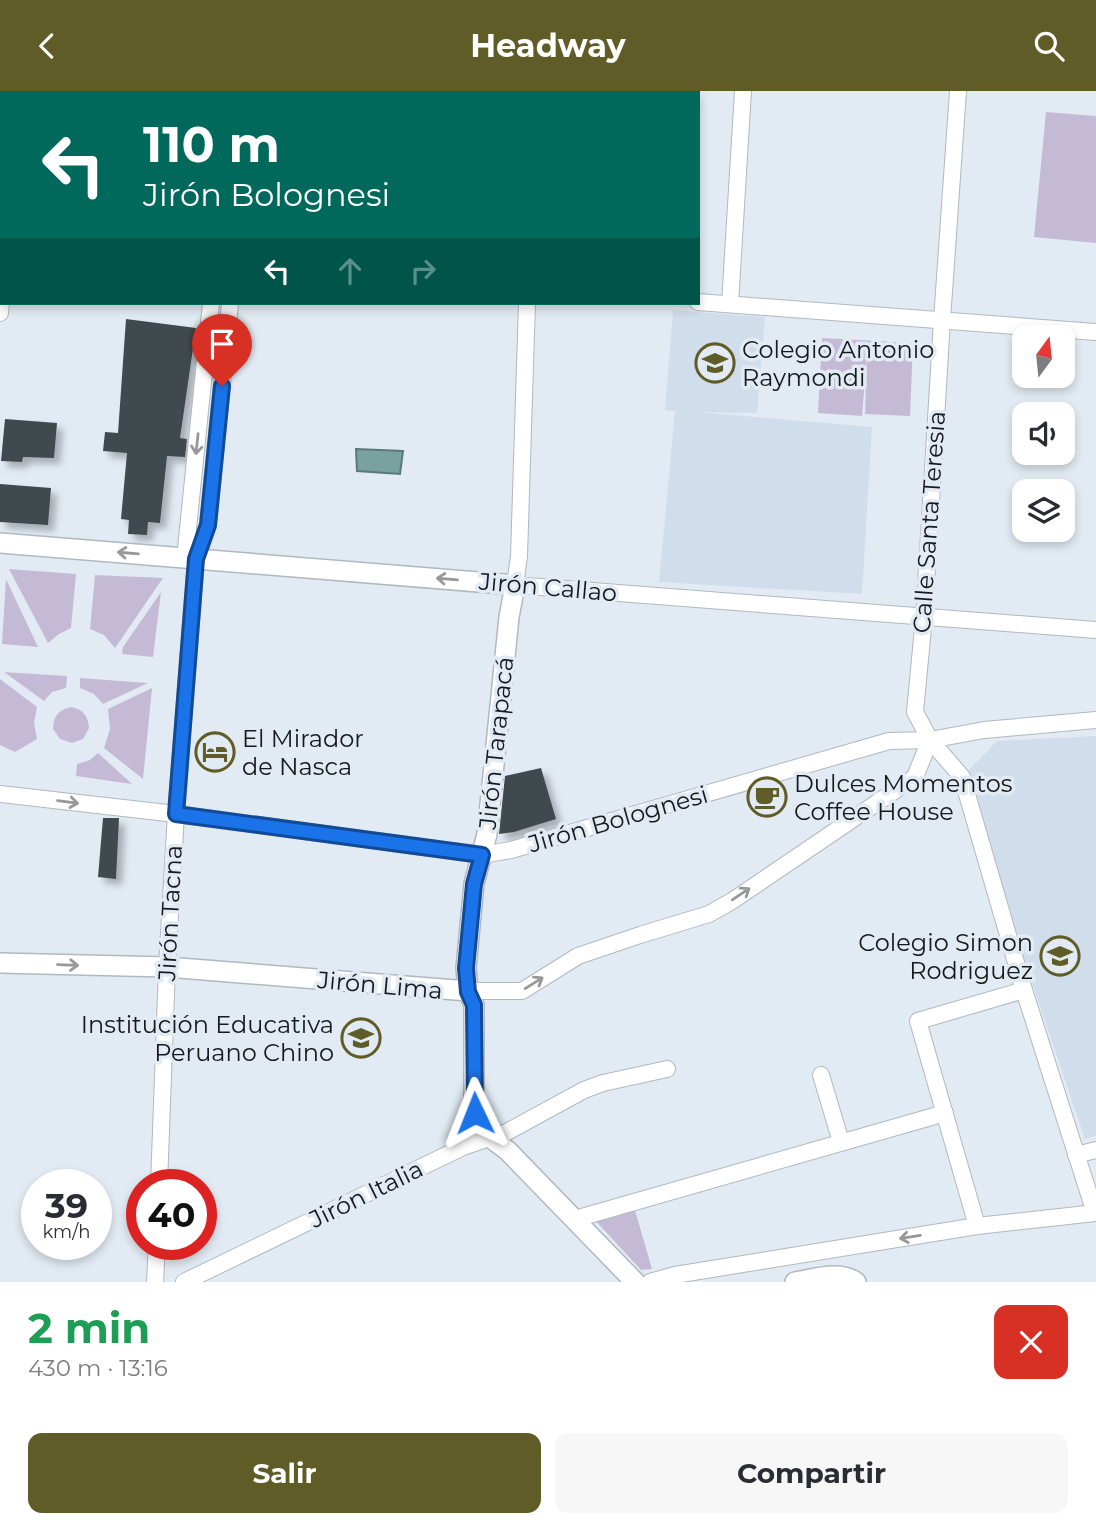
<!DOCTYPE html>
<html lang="es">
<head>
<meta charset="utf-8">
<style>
  :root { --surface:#fff; --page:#f7f7f7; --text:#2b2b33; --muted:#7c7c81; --accent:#5f5c28 }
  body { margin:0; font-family:Montserrat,sans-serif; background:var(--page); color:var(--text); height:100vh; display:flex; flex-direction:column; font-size:26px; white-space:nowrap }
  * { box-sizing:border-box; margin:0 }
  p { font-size:23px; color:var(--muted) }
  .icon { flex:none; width:38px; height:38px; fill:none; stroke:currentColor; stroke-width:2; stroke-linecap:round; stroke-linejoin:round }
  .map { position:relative; height:1191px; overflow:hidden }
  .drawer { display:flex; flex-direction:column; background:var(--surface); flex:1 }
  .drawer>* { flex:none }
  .banner { position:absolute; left:0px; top:0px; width:700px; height:214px; box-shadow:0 4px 10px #0003; background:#00695c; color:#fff; overflow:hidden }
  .needle { width:46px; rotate:15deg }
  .fabs { position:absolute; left:1012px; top:234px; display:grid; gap:14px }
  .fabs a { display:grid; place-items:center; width:63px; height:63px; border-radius:14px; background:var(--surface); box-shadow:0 4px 10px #0003; font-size:35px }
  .speed { position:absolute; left:21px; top:1078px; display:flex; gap:14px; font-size:35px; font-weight:700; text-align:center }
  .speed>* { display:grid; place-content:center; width:91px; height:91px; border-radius:50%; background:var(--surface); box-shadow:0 4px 10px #0003; line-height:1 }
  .speed small { font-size:18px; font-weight:400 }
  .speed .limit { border:10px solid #d22; background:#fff; color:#111 }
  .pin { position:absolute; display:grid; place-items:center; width:60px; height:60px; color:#fff; margin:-72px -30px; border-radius:50% 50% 50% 0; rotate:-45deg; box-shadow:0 0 7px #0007 }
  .pin .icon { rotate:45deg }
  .me { position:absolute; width:77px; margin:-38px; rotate:358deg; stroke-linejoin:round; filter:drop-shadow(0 0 5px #0008) }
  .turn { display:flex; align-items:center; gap:24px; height:147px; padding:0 28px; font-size:32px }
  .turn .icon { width:91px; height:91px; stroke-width:2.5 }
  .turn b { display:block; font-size:49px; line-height:60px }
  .lanes { display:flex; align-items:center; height:66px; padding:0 28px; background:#0003; justify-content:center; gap:35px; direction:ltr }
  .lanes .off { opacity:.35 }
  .round { display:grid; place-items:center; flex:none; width:74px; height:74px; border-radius:14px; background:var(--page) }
  .overview { display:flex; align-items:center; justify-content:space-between; height:119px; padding:0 28px }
  h1 { font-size:42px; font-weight:700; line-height:52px; color:#1e9e55 }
  .primary-button { display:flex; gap:14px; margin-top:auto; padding:14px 28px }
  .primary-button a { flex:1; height:80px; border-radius:14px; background:var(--accent); color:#fff; font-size:28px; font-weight:700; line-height:80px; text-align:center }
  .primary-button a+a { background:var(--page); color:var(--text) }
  header { display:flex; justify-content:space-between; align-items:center; height:91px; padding:0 28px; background:var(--accent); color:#fff; font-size:32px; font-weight:700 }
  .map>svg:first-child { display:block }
</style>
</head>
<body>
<header><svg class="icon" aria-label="back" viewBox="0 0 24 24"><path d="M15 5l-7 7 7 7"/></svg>Headway<svg class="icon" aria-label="search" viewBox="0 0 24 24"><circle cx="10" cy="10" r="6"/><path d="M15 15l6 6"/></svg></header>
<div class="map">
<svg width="1096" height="1191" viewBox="0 0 1096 1191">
  <defs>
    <filter id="shadow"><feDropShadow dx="6" dy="6" stdDeviation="3.5" flood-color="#0004"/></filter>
  </defs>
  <rect width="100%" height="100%" fill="#e2ebf3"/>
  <g fill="#d0deec">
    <path d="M673 219 765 226 757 322 698 321 872 336 862 503 659 491 675 320 665 319Z"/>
    <path d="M1096 645V1045L1085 1048 962 686 997 650Z"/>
  </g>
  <g fill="#c5bad6">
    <path d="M1046 21 1096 25V152L1034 146Z"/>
    <path d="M822 247 913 252 910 325 865 323 867 264 862 325 818 322Z"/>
    <path d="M9 478 76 483 71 537 59 543 48 552Z"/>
    <path d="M95 484 163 487 115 557 104 544 90 538Z"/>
    <path d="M6 488 38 556 2 553Z"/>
    <path d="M161 501 153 566 122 563 123 556Z"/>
    <path d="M4 581 67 585 66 597 52 601 44 610Z"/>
    <path d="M80 587 148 592 103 613 94 603 80 597Z"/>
    <path d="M0 588 37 616 34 632 37 648 15 661 0 654Z"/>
    <path d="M152 597 143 688 104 657 110 638 108 618Z"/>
    <path d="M71 616C83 618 88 625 89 637L83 648 72 652 60 648 53 638C53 626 58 619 71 616Z"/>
    <path d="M98 662 132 693 76 685 77 673 90 669Z"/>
    <path d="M634 1116 652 1178 641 1179 594 1128Z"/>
  </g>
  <path fill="#79a29f" stroke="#5b7978" stroke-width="2" d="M356 358 403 360 400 383 357 380Z"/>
  <g fill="#404a4d" filter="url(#shadow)">
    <path d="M126 228 196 237 180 347 187 348 185 366 167 365 160 432 148 431 147 444 128 443 129 429 121 428 127 362 103 360 105 341 118 342Z"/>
    <path d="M5 328 57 332 54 367 23 366 22 371 1 370Z"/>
    <path d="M0 393 51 397 48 434 0 431Z"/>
    <path d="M541 677 556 728 514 741 499 743 505 685Z"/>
    <path d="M103 727H119L116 788 98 786Z"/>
  </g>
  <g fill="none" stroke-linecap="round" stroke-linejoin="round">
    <g stroke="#b0b8c0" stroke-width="18">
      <g id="minor">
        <path d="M958 0 942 229 924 526 915 621 930 649 962 686 1024 899 1095 1122"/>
        <path d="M15 2V0"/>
        <path d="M227 2V0"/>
        <path d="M247 2V0"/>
        <path d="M531 2V0"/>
        <path d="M0 161H2"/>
        <path d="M698 211 1096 241"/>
        <path d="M527 212 519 465 515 494 1096 539"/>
        <path d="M730 213 743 0"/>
        <path d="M0 222 2 198"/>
        <path d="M185 467 211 212"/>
        <path d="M0 703 176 723 482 764 511 759 889 650 930 649 984 639 1096 629"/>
        <path d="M468 900H522L578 865 640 844 709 823 732 810 915 686 930 649"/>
        <path d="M821 984 841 1051"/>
        <path d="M1076 1064 1096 1059"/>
        <path d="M159 1094 167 876 176 723 196 468 208 434 230 212"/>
        <path d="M575 1128 945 1022"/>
        <path d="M977 1135 918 930 1024 899"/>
        <path d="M155 1191 157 1153"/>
        <path d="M184 1191 463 1056 507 1041 584 999 603 992 667 978"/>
        <path d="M650 1191 675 1184 977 1135 1096 1122"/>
      </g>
    </g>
    <g stroke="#b0b8c0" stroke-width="22">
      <g id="tertiary">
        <path d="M0 452 515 494 509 526 487 743 474 793 466 877 468 900 474 914V1008L476 1036 508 1060 635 1191"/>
        <path d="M0 872 167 876 468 900"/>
        <path d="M795 1191C814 1188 840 1179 856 1191"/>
      </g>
    </g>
    <use href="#minor" stroke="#fff" stroke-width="16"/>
    <use href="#tertiary" stroke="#fff" stroke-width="19"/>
  </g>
  <defs><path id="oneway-shaft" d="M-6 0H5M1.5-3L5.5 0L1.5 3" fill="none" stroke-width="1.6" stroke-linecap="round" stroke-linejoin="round" transform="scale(1.75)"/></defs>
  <g stroke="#969899">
    <use href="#oneway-shaft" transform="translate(197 353) rotate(96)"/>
    <use href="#oneway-shaft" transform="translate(128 462) rotate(-175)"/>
    <use href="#oneway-shaft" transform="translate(447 488) rotate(-175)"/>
    <use href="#oneway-shaft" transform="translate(68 711) rotate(7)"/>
    <use href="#oneway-shaft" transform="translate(741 803) rotate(-34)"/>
    <use href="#oneway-shaft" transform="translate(68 874) rotate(2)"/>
    <use href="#oneway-shaft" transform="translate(534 892) rotate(-32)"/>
    <use href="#oneway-shaft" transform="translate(910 1146) rotate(171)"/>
  </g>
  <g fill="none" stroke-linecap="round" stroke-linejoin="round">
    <g stroke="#114b97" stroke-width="18">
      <path id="route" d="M222 295 208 434 196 468 176 723 482 764 474 793 466 877 468 901 474 914 475 1022"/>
    </g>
    <use href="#route" stroke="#1a73e8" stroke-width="12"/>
  </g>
  <defs>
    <g id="school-ring" transform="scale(2.0125)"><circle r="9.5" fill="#e2ebf3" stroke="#5f5c28" stroke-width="1.5"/><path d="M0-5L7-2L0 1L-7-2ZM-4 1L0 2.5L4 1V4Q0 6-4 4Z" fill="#5f5c28"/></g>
    <g id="hotel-ring" transform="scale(2.0125)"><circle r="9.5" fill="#e2ebf3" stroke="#5f5c28" stroke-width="1.5"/><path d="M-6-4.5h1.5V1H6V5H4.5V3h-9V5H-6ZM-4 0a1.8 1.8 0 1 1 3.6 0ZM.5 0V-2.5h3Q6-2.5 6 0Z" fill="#5f5c28"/></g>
    <g id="cafe-ring" transform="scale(2.0125)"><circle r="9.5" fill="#e2ebf3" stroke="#5f5c28" stroke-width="1.5"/><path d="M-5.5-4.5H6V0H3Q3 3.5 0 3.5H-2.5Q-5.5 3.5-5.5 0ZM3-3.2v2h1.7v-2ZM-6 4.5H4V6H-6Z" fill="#5f5c28"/></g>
  </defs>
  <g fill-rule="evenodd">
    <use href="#school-ring" x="715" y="272"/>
    <use href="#hotel-ring" x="215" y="661"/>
    <use href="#cafe-ring" x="767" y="706"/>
    <use href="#school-ring" x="1060" y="865"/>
    <use href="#school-ring" x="361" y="947"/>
  </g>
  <g text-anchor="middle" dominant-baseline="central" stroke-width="7" stroke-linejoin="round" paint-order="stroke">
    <g font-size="24" fill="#16191c" stroke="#e2ebf3" text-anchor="start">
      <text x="742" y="258">Colegio Antonio<tspan x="742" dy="28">Raymondi</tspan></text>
      <text x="242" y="647">El Mirador<tspan x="242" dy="28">de Nasca</tspan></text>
      <text x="794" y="692">Dulces Momentos<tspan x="794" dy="28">Coffee House</tspan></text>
      <text x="1033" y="851" text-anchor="end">Colegio Simon<tspan x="1033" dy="28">Rodriguez</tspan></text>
      <text x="334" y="933" text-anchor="end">Institución Educativa<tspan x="334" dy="28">Peruano Chino</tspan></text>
    </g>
    <g font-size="24" fill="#16191c" stroke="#e2ebf3">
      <text transform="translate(929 431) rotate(-86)">Calle Santa Teresia</text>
      <text transform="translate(548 496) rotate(5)">Jirón Callao</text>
      <text transform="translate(496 652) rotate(-84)">Jirón Tarapacá</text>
      <text transform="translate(618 728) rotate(-16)">Jirón Bolognesi</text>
      <text transform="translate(170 822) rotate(-87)">Jirón Tacna</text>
      <text transform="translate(380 894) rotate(5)">Jirón Lima</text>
      <text transform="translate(366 1103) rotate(-26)">Jirón Italia</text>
    </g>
  </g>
</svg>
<div class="fabs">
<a><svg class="needle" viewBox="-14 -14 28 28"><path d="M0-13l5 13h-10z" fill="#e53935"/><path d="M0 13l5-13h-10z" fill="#7c7c81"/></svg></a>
<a><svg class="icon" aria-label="sound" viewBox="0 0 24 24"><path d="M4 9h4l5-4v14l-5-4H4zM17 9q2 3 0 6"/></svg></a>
<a><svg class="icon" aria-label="layers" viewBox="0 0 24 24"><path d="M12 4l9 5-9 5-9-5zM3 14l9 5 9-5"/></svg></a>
</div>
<div class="speed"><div>39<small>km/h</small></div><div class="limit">40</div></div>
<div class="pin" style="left:222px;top:295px;background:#d93025"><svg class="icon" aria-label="arrive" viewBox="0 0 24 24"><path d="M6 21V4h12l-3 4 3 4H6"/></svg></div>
<svg class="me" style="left:475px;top:1022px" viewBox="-20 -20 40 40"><path d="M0-17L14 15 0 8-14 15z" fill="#1a73e8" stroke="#fff" stroke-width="4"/></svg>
<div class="banner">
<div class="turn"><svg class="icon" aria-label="left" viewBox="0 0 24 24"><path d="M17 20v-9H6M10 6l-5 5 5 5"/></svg><div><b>110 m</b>Jirón Bolognesi</div></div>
<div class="lanes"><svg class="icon" aria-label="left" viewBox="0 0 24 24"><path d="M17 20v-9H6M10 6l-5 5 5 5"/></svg><svg class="icon off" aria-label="ahead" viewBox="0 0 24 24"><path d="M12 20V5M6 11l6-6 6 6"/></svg><svg class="icon off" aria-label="right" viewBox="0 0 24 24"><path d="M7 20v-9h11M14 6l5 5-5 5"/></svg></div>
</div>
</div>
<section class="drawer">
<div class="overview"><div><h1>2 min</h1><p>430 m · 13:16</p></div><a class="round" style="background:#d93025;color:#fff"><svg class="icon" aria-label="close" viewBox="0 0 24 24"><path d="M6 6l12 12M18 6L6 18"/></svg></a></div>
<div class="primary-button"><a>Salir</a><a>Compartir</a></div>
</section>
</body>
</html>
